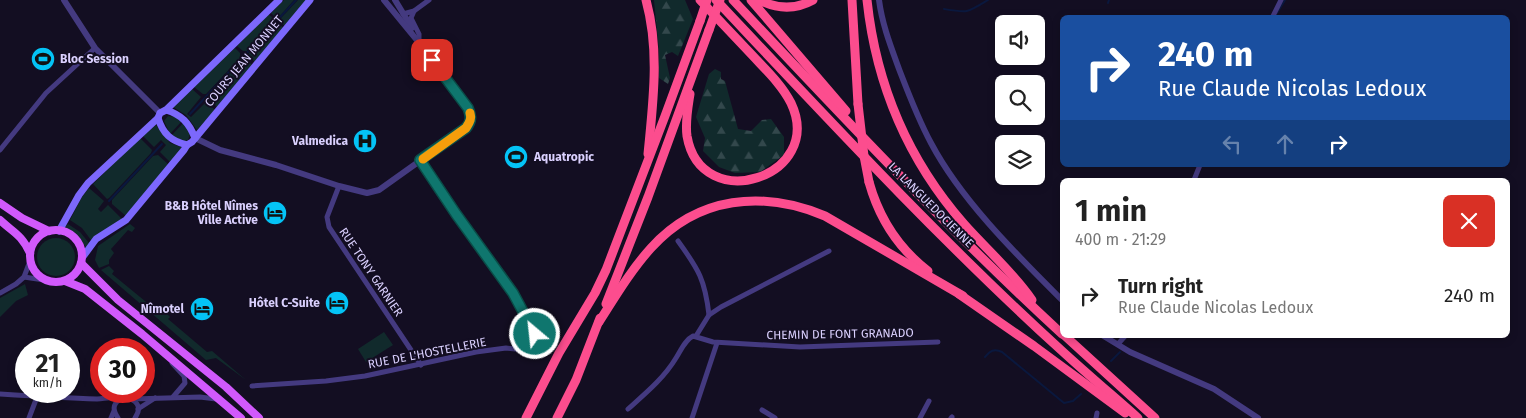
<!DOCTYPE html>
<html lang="en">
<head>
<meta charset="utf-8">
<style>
  :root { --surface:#fff; --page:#f2f2f2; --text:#222; --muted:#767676 }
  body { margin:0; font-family:"Fira Sans",sans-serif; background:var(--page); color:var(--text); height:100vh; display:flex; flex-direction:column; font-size:19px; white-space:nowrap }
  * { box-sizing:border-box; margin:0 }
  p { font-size:16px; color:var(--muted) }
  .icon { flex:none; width:28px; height:28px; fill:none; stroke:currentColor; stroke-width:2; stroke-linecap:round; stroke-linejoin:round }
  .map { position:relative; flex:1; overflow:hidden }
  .panel { position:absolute; left:1060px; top:178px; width:450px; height:160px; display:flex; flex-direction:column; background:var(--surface); border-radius:8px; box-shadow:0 2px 8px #0003 }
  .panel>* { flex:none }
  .banner { position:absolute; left:1060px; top:15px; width:450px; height:152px; border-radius:8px; box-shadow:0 2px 8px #0003; background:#1a4fa0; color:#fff; overflow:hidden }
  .tools { position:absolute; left:995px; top:15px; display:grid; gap:10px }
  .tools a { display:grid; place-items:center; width:50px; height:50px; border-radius:8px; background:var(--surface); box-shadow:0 2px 8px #0003; font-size:25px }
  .speed { position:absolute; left:15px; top:338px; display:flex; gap:10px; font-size:25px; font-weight:700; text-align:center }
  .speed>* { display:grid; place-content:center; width:65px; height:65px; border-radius:50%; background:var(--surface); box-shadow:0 2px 8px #0003; line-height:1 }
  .speed small { font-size:12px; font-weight:400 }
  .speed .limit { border:8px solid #d22; background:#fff; color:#111 }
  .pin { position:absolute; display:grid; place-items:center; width:42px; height:42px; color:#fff; margin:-21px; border-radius:10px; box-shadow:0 2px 8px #0006 }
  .me { position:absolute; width:55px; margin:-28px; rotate:332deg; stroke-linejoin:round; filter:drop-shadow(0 0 4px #0008) }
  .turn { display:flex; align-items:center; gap:18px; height:105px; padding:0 15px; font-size:22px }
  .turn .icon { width:65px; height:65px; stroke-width:2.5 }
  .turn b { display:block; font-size:35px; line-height:42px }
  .lanes { display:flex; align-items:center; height:48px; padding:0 15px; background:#0003; justify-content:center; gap:25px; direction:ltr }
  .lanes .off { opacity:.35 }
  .round { display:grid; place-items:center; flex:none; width:52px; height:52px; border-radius:8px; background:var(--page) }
  .head { display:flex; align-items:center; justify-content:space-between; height:85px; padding:0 15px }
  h1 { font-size:30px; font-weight:700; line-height:38px }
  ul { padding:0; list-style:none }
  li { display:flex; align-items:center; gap:15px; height:65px; padding:0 15px }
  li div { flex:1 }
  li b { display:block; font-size:19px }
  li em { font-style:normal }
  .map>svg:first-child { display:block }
</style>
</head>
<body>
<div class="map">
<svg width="1526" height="418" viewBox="0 0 1526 418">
  <defs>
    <pattern id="forest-firs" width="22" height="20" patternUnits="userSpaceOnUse" patternTransform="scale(1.25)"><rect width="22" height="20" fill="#112a2c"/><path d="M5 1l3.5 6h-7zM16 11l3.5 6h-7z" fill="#33484c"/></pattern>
  </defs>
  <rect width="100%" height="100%" fill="#130e22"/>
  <g fill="#112a2c">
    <path d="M284 0H294L279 17 276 18 271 13Z"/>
    <path d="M298 0H307L285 26 280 22 281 18Z"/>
    <path d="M268 14 273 18V22L247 51H243L237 46Z"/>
    <path d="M274 23H277L284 28 255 62 248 56 249 53Z"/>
    <path d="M235 48 240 53V58L206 94H203L194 87Z"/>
    <path d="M245 58 252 65 217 107 208 98 209 95Z"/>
    <path d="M192 89 201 97 187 114 191 117 206 102 215 110 197 130 186 115 173 107Z"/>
    <path d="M168 116 176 117 182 121 170 134 164 121Z"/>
    <path d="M184 122 190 134 188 140 185 141 171 136Z"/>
    <path d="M156 125 170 143 181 147V151L171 163 160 152 166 145 161 140 154 147 143 136Z"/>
    <path d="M140 138 152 150 151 153 109 198 107 199 93 184Z"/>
    <path d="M158 155 169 165 126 216 112 204V200L153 156Z"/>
    <path d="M89 188 104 201 98 209 101 212 108 205 122 219 91 240 82 228 70 220 82 197Z"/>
    <path d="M68 224 80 232 89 243 86 247 74 234 64 228Z"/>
    <path d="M130 224 135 228 132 232 128 230 111 249 114 253 109 260V264L99 268 95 260 98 246Z"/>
    <circle cx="56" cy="257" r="19"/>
    <path d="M109 266 114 271 112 274 162 315 166 313 170 317 168 319 207 352 212 351 246 380 216 358 206 360 101 270Z"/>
    <path d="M25 284 28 295 16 301 0 317V298Z"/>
    <path d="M384 332 393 345 366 362 358 349Z"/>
  </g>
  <g fill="url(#forest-firs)">
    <path d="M654 0H685L693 19 678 56 672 52 665 55 670 78 668 84 659 78V51Z"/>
    <path d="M715 69 721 72V79L725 81 738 129 751 131 762 120 771 119 784 137V155L760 172 735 173 719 167 703 151 705 138 696 117 709 74Z"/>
  </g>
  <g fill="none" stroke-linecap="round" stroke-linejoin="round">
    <g stroke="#0a183e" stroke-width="2">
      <path d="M1108 3 1109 0"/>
      <path d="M944 9C968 13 967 13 988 0"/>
      <path d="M1277 13 1285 0"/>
      <path d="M190 114 296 0"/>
      <path d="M109 201 162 144"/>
      <path d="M985 357C990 351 994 348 1002 352L1064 403 1073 401 1081 394"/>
      <path d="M1111 361 1120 352"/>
    </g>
    <g stroke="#443a80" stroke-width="5">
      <path d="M414 11 411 18 419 34V42"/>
      <path d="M403 14 414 11 429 0"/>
      <path d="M1272 18 1281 0"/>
      <path d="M0 150 46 93 95 48"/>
      <path d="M1194 180 1200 165"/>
      <path d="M339 186 327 217 329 227 421 365"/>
      <path d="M678 241C699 270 705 280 709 315"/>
      <path d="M24 277 44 280"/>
      <path d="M0 293 16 284 24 277 30 261"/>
      <path d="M696 336 709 315 721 307 829 251"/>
      <path d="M1118 344 1126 335"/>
      <path d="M172 363 184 376 185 383 173 397"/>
      <path d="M252 386 326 381 365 376 476 352 506 348 524 350 532 346 537 340 513 293 456 214 420 160"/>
      <path d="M0 394C32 396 65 398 97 399 105 399 112 395 119 400"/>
      <path d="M132 399 200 397 216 399"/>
      <path d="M138 409 155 398"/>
      <path d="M628 409C646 393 664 378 676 358 681 350 685 340 693 336L713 342 800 347 938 342"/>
      <path d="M762 410 775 418"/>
      <path d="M29 418 37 397"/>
      <path d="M111 418 114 411"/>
      <path d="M118 418C100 392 152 393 135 418"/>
      <path d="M692 418 717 343"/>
      <path d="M920 418 929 401"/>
      <path d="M951 418 952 417"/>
      <path d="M1096 418 1097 413"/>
    </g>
    <g stroke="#443a80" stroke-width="6">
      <path d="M64 0 95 48 160 113"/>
      <path d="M395 0 412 28"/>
      <path d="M879 0C882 24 891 47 899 69 909 95 918 119 931 143 961 200 1017 255 1062 300"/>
      <path d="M195 138 220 150 276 165 339 186 367 193 379 190 466 128C472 121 471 116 468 108L421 45 384 0"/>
      <path d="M1102 335 1130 352 1214 389 1258 418"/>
    </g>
    <g stroke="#7c68fc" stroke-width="7">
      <path d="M166 110C182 115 189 123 195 138"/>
      <path d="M187 145C171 141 163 134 158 118L160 113 166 110 279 0"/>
      <path d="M59 231 79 195 88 183 158 118"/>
      <path d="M82 258 96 239 126 220 184 150 187 145 192 142 310 0"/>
    </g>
    <g stroke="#d159fc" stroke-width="8">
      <path d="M0 203 22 218 49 231"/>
      <path d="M0 220C14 233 21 234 30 253"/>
      <circle cx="56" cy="256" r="26"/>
      <path d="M81 263 118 300 226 387 259 418"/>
      <path d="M65 281 85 289 142 334 241 418"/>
    </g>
    <g stroke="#fc4d8e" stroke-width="9">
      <path d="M646 0C660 51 653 102 648 154"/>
      <path d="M716 0C828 119 940 240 1061 350 1086 373 1112 395 1138 418"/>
      <path d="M733 0C840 114 947 228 1062 334"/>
      <path d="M751 0 846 111"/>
      <path d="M759 0C777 9 795 10 813 0"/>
      <path d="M852 0 858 104"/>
      <path d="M867 0C876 84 908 160 964 224 986 249 1013 272 1032 300"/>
      <path d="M690 94C688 107 685 122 687 136 701 217 826 177 791 103 782 85 766 70 753 56 735 37 718 19 700 0"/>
      <path d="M869 182C879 218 898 248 928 271"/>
      <path d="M959 294 1034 346 1125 413"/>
      <path d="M606 304 648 197 709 30"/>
      <path d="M599 322C615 297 631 270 651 248 698 196 763 190 825 216L963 296"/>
      <path d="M1064 335 1155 418"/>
      <path d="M526 418 559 353 595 293 606 270 665 116 700 21"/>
      <path d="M557 418 576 380 600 318"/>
    </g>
    <g stroke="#fc4d8e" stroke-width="9">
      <path d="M700 21 707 0"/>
      <path d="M709 30 720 0"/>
      <path d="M858 104 864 156 869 182"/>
    </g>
  </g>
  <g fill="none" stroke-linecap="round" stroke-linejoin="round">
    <g stroke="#0a4d48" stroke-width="12">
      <path id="route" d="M432 60 468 108C471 116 472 121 466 128L420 160 456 214 513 293 535 334"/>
    </g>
    <use href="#route" stroke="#0f766e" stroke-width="9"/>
    <path stroke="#f59e0b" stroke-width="9" d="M423 159 466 128C469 123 472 119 470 113"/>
  </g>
  <defs>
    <g id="stadium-disc" transform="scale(1.25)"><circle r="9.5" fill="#04c3f6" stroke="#130e22"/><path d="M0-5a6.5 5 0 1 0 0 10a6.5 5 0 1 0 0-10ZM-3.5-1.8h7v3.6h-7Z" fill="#111"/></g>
    <g id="hospital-disc" transform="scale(1.25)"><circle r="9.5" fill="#04c3f6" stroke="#130e22"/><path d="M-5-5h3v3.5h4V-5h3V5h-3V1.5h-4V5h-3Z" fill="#111"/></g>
    <g id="hotel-disc" transform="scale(1.25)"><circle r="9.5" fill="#04c3f6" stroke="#130e22"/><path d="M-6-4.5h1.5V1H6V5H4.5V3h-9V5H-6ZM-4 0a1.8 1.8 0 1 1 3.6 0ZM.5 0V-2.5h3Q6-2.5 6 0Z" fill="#111"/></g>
  </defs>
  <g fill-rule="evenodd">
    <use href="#stadium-disc" x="43" y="59"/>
    <use href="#hospital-disc" x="365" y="141"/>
    <use href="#stadium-disc" x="516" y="157"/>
    <use href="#hotel-disc" x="275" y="213"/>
    <use href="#hotel-disc" x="337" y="303"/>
    <use href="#hotel-disc" x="202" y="309"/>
  </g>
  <g text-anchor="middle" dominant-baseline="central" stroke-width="4" stroke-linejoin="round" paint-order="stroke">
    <g font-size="12" font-weight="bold" fill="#dad0fe" stroke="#130e22" text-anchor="end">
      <text x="60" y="59" text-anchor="start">Bloc Session</text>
      <text x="348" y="141">Valmedica</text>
      <text x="534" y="157" text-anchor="start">Aquatropic</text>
      <text x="258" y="206">B&amp;B Hôtel Nîmes<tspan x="258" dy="14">Ville Active</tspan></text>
      <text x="320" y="303">Hôtel C-Suite</text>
      <text x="184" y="309">Nîmotel</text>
    </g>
    <g font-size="12" fill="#dad0fe" stroke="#130e22">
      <text transform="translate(244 61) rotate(-50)">COURS JEAN MONNET</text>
      <text transform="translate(931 205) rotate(45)">LA LANGUEDOCIENNE</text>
      <text transform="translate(371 272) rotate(56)">RUE TONY GARNIER</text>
      <text transform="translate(840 334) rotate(-1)">CHEMIN DE FONT GRANADO</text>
      <text transform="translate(427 353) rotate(-11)">RUE DE L'HOSTELLERIE</text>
    </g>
  </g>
</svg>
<div class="tools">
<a><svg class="icon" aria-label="sound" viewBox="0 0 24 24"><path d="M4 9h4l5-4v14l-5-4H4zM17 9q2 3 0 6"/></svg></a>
<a><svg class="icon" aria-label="search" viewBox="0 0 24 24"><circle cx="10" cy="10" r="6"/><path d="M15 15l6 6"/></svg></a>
<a><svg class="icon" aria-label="layers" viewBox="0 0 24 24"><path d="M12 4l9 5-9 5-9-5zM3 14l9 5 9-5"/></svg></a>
</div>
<div class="speed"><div>21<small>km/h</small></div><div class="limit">30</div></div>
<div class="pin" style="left:432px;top:60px;background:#d93025"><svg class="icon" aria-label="arrive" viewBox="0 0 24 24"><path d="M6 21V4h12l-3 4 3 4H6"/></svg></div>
<svg class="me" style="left:535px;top:334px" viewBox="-20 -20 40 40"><circle r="17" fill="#0f766e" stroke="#fff" stroke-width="3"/><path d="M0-11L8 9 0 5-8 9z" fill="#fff"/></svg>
<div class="banner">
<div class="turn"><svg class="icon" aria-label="right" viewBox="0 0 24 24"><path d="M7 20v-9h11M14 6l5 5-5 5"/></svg><div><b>240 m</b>Rue Claude Nicolas Ledoux</div></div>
<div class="lanes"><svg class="icon off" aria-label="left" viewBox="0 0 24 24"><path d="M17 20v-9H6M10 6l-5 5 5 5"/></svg><svg class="icon off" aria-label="ahead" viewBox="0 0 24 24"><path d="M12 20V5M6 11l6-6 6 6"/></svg><svg class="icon" aria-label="right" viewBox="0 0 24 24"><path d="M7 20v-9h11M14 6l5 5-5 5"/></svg></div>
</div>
<section class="panel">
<div class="head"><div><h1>1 min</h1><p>400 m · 21:29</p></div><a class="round" style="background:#d93025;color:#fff"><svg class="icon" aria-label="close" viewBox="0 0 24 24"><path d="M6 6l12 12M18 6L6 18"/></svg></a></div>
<ul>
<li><svg class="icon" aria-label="right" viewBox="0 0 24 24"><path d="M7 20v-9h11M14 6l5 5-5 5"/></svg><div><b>Turn right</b><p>Rue Claude Nicolas Ledoux</p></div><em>240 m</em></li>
</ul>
</section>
</div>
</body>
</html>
